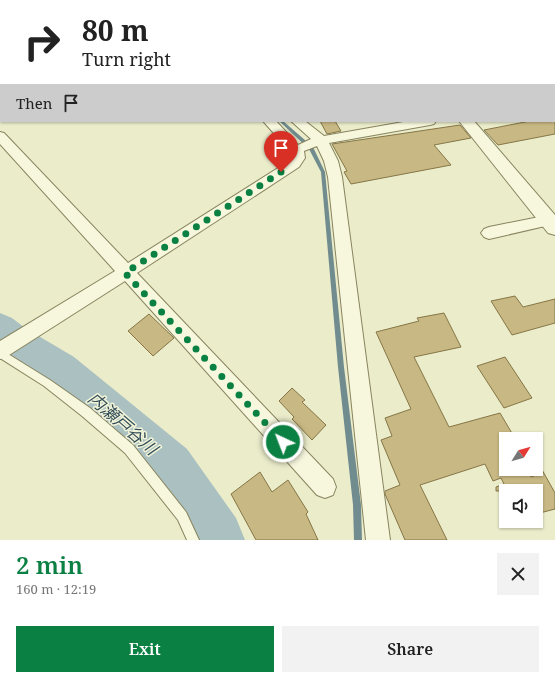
<!DOCTYPE html>
<html lang="en">
<head>
<meta charset="utf-8">
<style>
  :root { --surface:#fff; --page:#f2f2f2; --text:#222; --muted:#767676; --accent:#0b8043 }
  body { margin:0; font-family:"Noto Serif","Noto Sans JP",serif; background:var(--page); color:var(--text); height:100vh; display:flex; flex-direction:column; font-size:15px; white-space:nowrap }
  * { box-sizing:border-box; margin:0 }
  p { font-size:13px; color:var(--muted) }
  .icon { flex:none; width:22px; height:22px; fill:none; stroke:currentColor; stroke-width:2; stroke-linecap:round; stroke-linejoin:round }
  .map { position:relative; height:540px; overflow:hidden }
  .panel { display:flex; flex-direction:column; background:var(--surface); flex:1 }
  .panel>* { flex:none }
  .top-card { position:absolute; left:0px; top:0px; width:555px; height:122px; box-shadow:0 1px 3px #0004; background:#fff; color:var(--text); overflow:hidden }
  .needle { width:26px; rotate:53deg }
  .buttons { position:absolute; left:499px; top:432px; display:grid; gap:8px }
  .buttons a { display:grid; place-items:center; width:44px; height:44px; border-radius:0px; background:var(--surface); box-shadow:0 1px 3px #0004; font-size:20px }
  .pin { position:absolute; display:grid; place-items:center; width:34px; height:34px; color:#fff; margin:-41px -17px; border-radius:50% 50% 50% 0; rotate:-45deg; box-shadow:0 0 4px #0007 }
  .pin .icon { rotate:45deg }
  .me { position:absolute; width:44px; margin:-22px; rotate:317deg; stroke-linejoin:round; filter:drop-shadow(0 0 3px #0008) }
  .turn { display:flex; align-items:center; gap:14px; height:84px; padding:0 16px; font-size:18px }
  .turn .icon { width:52px; height:52px; stroke-width:2.5 }
  .turn b { display:block; font-size:28px; line-height:34px }
  .then { display:flex; align-items:center; height:38px; padding:0 16px; background:#0003; gap:8px; font-size:15px }
  .round { display:grid; place-items:center; flex:none; width:42px; height:42px; border-radius:0px; background:var(--page) }
  .overview { display:flex; align-items:center; justify-content:space-between; height:68px; padding:0 16px }
  h1 { font-size:24px; font-weight:600; line-height:30px; color:var(--accent) }
  .action { display:flex; gap:8px; margin-top:auto; padding:8px 16px }
  .action a { flex:1; height:46px; border-radius:0px; background:var(--accent); color:#fff; font-size:16px; font-weight:600; line-height:46px; text-align:center }
  .action a+a { background:var(--page); color:var(--text) }
  .map>svg:first-child { display:block }
</style>
</head>
<body>
<div class="map">
<svg width="555" height="540" viewBox="0 0 555 540">
  <rect width="100%" height="100%" fill="#eaecca"/>
  <g fill="none" stroke-linecap="round" stroke-linejoin="round">
    <g fill="#718c8f" fill-rule="evenodd">
      <path d="M272 0H277L275 1H271Z"/>
      <path d="M279 121H283L313 147 325 172 344 367 361 505 362 540H354L353 505 338 367 321 172 309 149Z"/>
    </g>
    <path fill="#aac0c1" fill-rule="evenodd" d="M0 313 12 318 25 328 74 357 187 449 236 518 245 540H197L157 479 48 381 0 351Z"/>
  </g>
  <g fill="#c8b883" stroke="#867647">
    <path d="M320 121H335L341 131 327 134Z"/>
    <path d="M530 121H555V134L498 145 484 130Z"/>
    <path d="M460 125 471 138 434 145 451 165 351 184 344 172 347 171 332 144Z"/>
    <path d="M515 296 523 307 555 299V323L512 335 491 301Z"/>
    <path d="M444 313 461 347 414 357 449 427 500 413 513 435 506 437V469H527L531 477 536 475V459L555 493V509L536 514V491H496V487L504 484 501 478 493 481 485 464 420 485 447 540H405L385 494V491L400 485 381 440 392 436 385 418 411 409 376 332 419 321 417 318Z"/>
    <path d="M149 314 174 338 153 356 128 331Z"/>
    <path d="M505 357 532 398 504 408 477 366Z"/>
    <path d="M292 388 305 400 302 402 326 425 312 440 292 419 294 417 279 401Z"/>
    <path d="M260 472 272 492 288 480 308 512 306 514 318 540H256L231 494Z"/>
  </g>
  <g fill="none" stroke-linecap="round" stroke-linejoin="round">
    <g stroke="#88845f" stroke-width="2">
      <g id="service">
        <path d="M231 0H237L231 1Z"/>
        <path d="M0 349 50 380 90 408 133 445 186 512 199 540H187L178 520 125 453 82 416 44 386 0 358Z"/>
      </g>
    </g>
    <g stroke="#88845f" stroke-width="2">
      <g id="minor">
        <path d="M8 0H28L8 1Z"/>
        <rect x="98" y="0" width="9" height="1"/>
        <rect x="297" y="0" width="11" height="1"/>
        <rect x="417" y="0" width="9" height="1"/>
        <rect x="475" y="0" width="9" height="1"/>
        <rect x="530" y="0" width="10" height="1"/>
        <path d="M551 0H555V5L554 1Z"/>
        <rect x="554" y="98" width="1" height="6"/>
        <path d="M263 121H276L298 145 311 139 291 121H305L324 136 409 121H436L434 124 430 125 329 143 338 161 342 177 390 540H366L328 177 324 161 317 146 304 151 305 158 299 167 137 273 333 479 336 487 333 495 325 498 317 495 125 281 6 357 0 359V341L115 271 0 144V132L4 133 128 263 289 161 293 155Z"/>
        <path d="M549 215 554 216V224L489 239 484 237 481 233 484 229 489 227Z"/>
      </g>
    </g>
    <g stroke="#88845f" stroke-width="2">
      <g id="tertiary">
        <rect x="360" y="0" width="11" height="1"/>
        <path d="M459 121H474L555 215V235L548 233Z"/>
      </g>
    </g>
    <use href="#service" fill="#f6f7dd" fill-rule="evenodd"/>
    <use href="#minor" fill="#f6f7dd" fill-rule="evenodd"/>
    <use href="#tertiary" fill="#f6f7dd" fill-rule="evenodd"/>
  </g>
  <g fill="none" stroke-linecap="round" stroke-linejoin="round">
    <path stroke="#0b8043" stroke-width="7" stroke-dasharray="0 12.6" d="M281 172 125 273 283 442"/>
  </g>
  <g text-anchor="middle" dominant-baseline="central" stroke-width="3" stroke-linejoin="round" paint-order="stroke">
    <g font-size="17" font-style="italic" fill="#324d58" stroke="#f2f4d9">
      <text transform="translate(123 423) rotate(41)">内瀬戸谷川</text>
    </g>
  </g>
</svg>
<div class="buttons">
<a><svg class="needle" viewBox="-14 -14 28 28"><path d="M0-13l5 13h-10z" fill="#e53935"/><path d="M0 13l5-13h-10z" fill="#767676"/></svg></a>
<a><svg class="icon" aria-label="sound" viewBox="0 0 24 24"><path d="M4 9h4l5-4v14l-5-4H4zM17 9q2 3 0 6"/></svg></a>
</div>
<div class="pin" style="left:281px;top:172px;background:#d93025"><svg class="icon" aria-label="arrive" viewBox="0 0 24 24"><path d="M6 21V4h12l-3 4 3 4H6"/></svg></div>
<svg class="me" style="left:283px;top:442px" viewBox="-20 -20 40 40"><circle r="17" fill="#0b8043" stroke="#fff" stroke-width="3"/><path d="M0-11L8 9 0 5-8 9z" fill="#fff"/></svg>
<div class="top-card">
<div class="turn"><svg class="icon" aria-label="right" viewBox="0 0 24 24"><path d="M7 20v-9h11M14 6l5 5-5 5"/></svg><div><b>80 m</b>Turn right</div></div>
<div class="then">Then<svg class="icon" aria-label="arrive" viewBox="0 0 24 24"><path d="M6 21V4h12l-3 4 3 4H6"/></svg></div>
</div>
</div>
<section class="panel">
<div class="overview"><div><h1>2 min</h1><p>160 m · 12:19</p></div><a class="round"><svg class="icon" aria-label="close" viewBox="0 0 24 24"><path d="M6 6l12 12M18 6L6 18"/></svg></a></div>
<div class="action"><a>Exit</a><a>Share</a></div>
</section>
</body>
</html>
